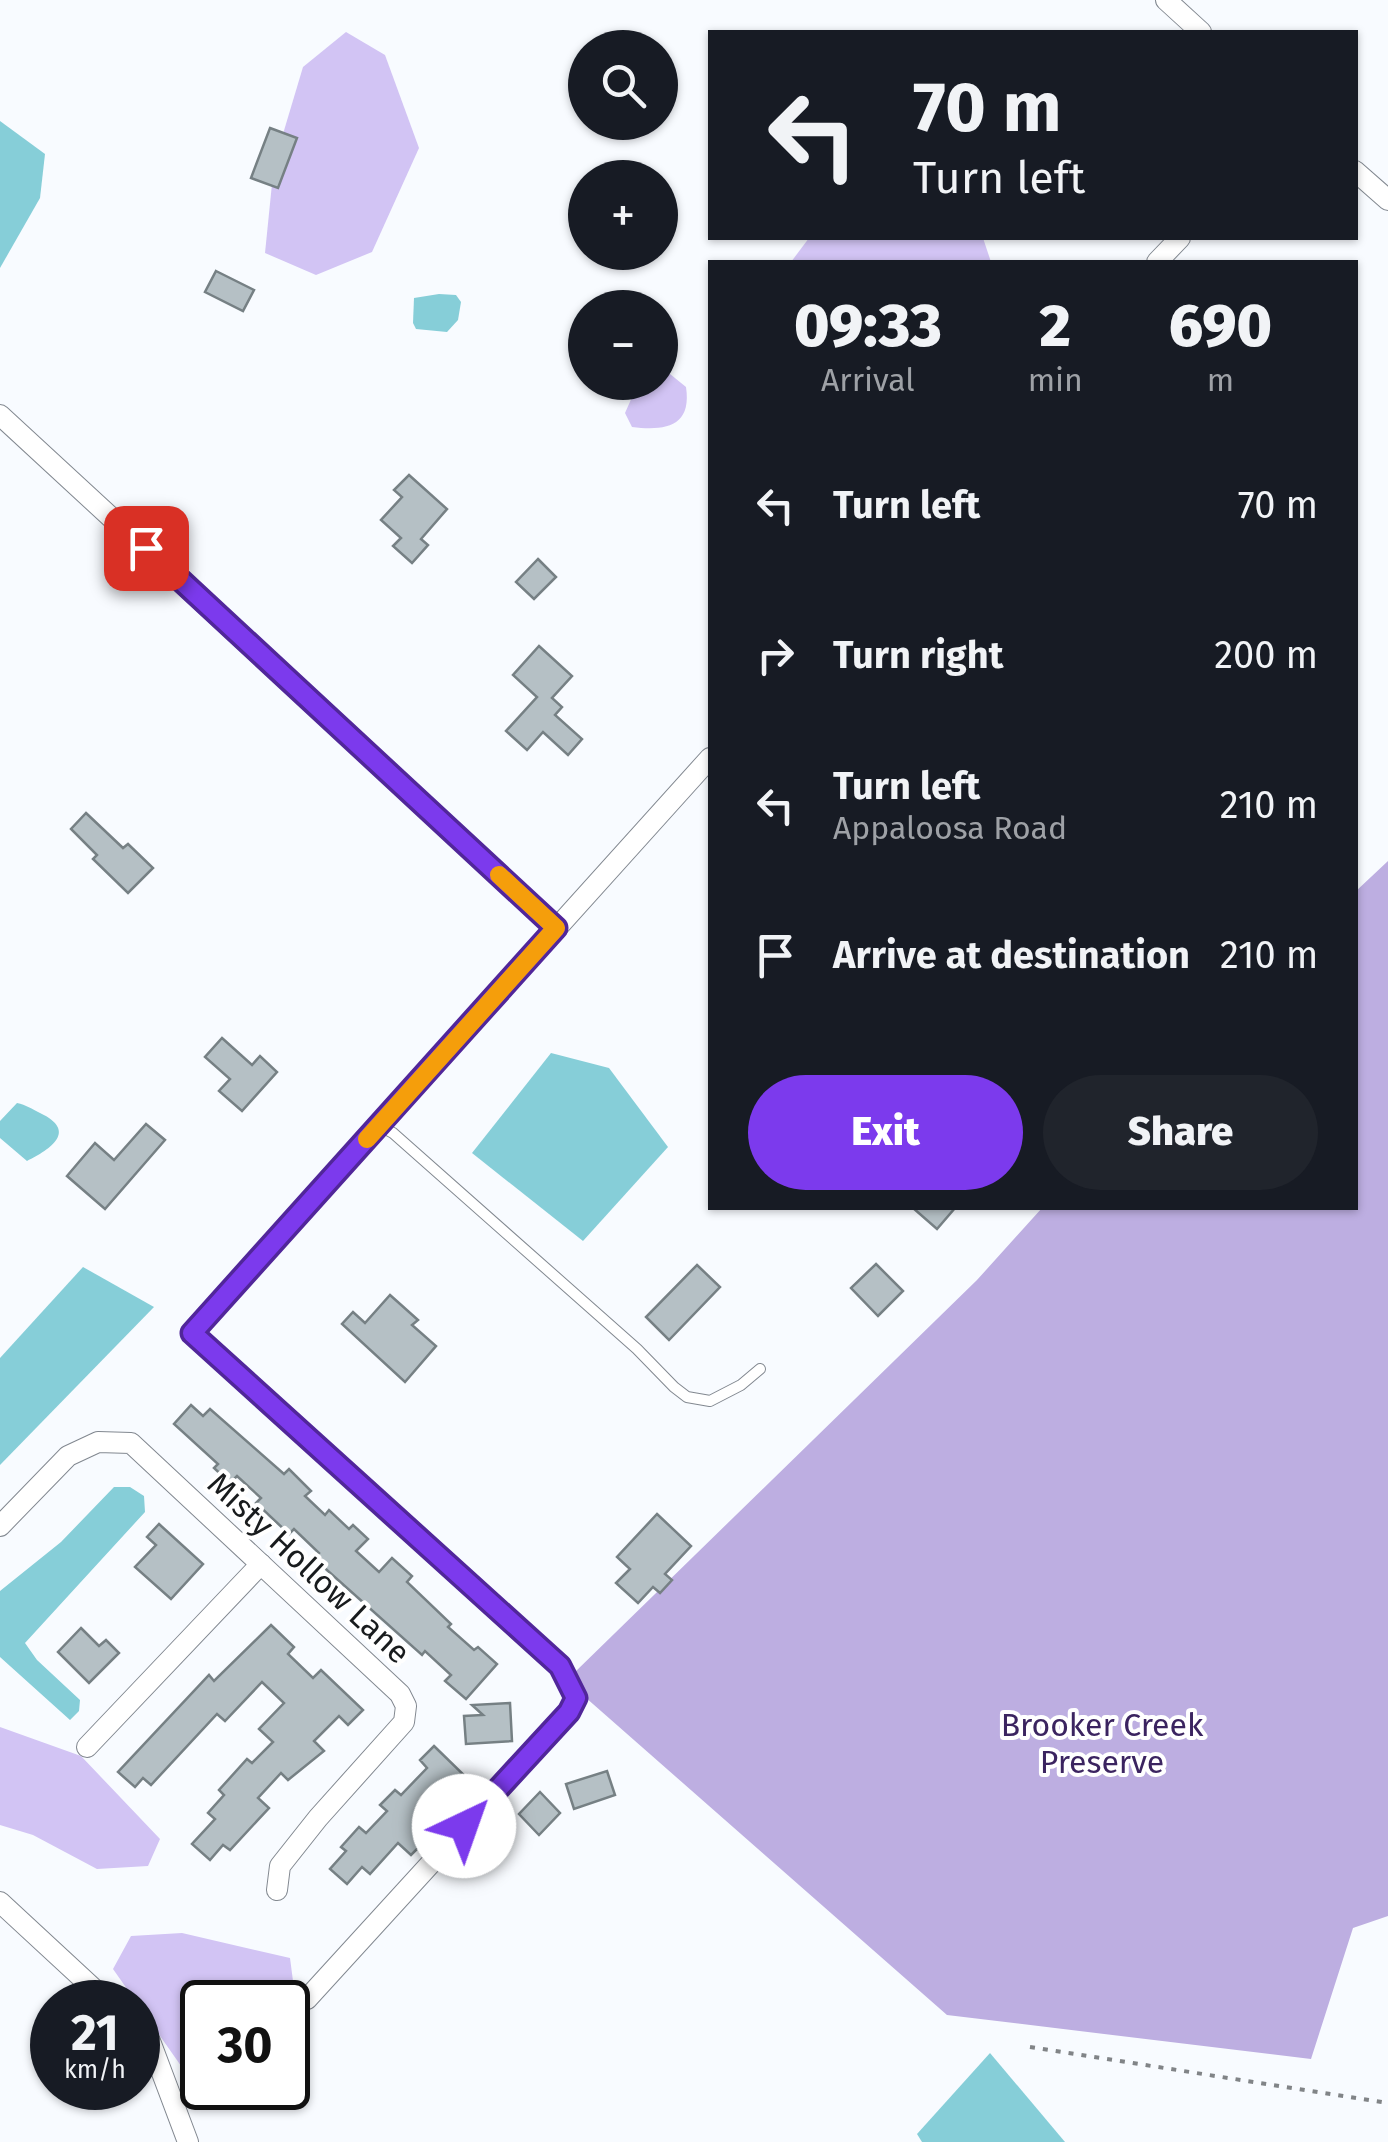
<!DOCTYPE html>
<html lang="en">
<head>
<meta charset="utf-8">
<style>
  :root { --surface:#171b24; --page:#20242c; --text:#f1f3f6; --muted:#9ea1a6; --accent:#7c3aed }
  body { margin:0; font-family:"Fira Sans",sans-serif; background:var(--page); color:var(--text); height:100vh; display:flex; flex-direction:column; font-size:38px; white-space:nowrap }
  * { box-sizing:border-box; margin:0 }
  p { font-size:32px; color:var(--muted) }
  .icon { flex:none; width:55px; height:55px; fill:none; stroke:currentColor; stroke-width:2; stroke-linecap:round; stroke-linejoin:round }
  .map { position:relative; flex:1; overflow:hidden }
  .panel { position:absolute; left:708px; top:260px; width:650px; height:950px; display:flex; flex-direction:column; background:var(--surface); border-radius:0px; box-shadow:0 2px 8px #0004 }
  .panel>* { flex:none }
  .hud { position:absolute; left:708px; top:30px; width:650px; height:210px; border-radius:0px; box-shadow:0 2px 8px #0004; background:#171b24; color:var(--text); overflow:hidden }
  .buttons { position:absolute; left:568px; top:30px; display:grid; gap:20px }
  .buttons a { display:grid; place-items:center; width:110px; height:110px; border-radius:50%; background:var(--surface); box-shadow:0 2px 8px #0004; font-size:50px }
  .speed { position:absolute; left:30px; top:1980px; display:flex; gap:20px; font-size:50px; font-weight:700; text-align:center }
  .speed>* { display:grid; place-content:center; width:130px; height:130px; border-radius:50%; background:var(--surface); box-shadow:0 2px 8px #0004; line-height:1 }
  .speed small { font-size:25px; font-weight:400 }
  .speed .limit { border:5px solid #111; border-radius:15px; background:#fff; color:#111 }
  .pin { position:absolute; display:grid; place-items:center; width:85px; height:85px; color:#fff; margin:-42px; border-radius:20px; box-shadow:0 5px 15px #0006 }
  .me { position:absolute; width:110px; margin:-55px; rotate:42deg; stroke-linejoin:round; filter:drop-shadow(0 0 8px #0008) }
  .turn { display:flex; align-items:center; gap:35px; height:210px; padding:0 40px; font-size:45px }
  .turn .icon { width:130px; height:130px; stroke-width:2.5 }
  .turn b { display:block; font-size:70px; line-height:85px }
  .eta { display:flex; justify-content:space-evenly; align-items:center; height:170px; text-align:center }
  .eta b { font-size:60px; font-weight:800; line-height:70px }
  .action { display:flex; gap:20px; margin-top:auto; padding:20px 40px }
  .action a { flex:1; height:115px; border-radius:60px; background:var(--accent); color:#fff; font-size:40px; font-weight:800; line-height:115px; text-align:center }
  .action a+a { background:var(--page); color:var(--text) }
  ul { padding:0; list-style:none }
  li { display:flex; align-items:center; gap:30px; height:150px; padding:0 40px }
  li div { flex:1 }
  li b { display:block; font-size:38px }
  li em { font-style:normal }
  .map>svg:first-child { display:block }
</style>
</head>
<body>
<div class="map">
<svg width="1388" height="2142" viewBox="0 0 1388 2142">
  <rect width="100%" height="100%" fill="#f8fbff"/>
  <g fill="#d2c4f4">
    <path d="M346 32 385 55 419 148 372 252 316 275 265 253 274 164 303 67Z"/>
    <path d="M809 238H983L991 262H791Z"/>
    <path d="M660 373 670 374 686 387C692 427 665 431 632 427L625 413 633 395 646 383 660 382Z"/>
    <path d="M0 1727 81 1756 160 1839 148 1866 97 1869 33 1835 0 1825Z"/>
    <path d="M182 1933 290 1958 299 2027 288 2045V2002H202V2073H186L113 1969 131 1936Z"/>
  </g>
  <path fill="#bdaee1" d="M1388 861V1916L1353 1928 1311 2059 947 2015 585 1697 574 1673 977 1280 1042 1208H1355V892Z"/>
  <g fill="#86ced8">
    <path d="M0 121 45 154 40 198 0 268Z"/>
    <path d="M439 294 456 295 461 302 458 320 447 332 416 329 413 323 414 298Z"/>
    <path d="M551 1053 609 1068 668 1147 583 1241 472 1153Z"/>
    <path d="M17 1103C26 1105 32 1109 40 1113 78 1131 51 1149 27 1161L0 1138V1121Z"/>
    <path d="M83 1267 154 1307 0 1465V1358Z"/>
    <path d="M114 1487H130L144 1496 145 1512 25 1643 37 1660 80 1700 79 1711 70 1720 0 1657V1591L61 1542Z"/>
    <path d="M990 2053 1065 2142H922L917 2134Z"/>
  </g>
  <g fill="#b5c0c5" stroke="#768084" stroke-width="2.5">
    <path d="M270 128 297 138 278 188 251 178Z"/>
    <path d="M216 271 254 290 243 311 205 292Z"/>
    <path d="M409 475 447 509 421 539 428 545 412 563 393 546 401 538 381 520 402 497 394 490Z"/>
    <path d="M538 559 556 577 534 599 516 582Z"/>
    <path d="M539 646 572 676 552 698 562 707 555 715 582 739 568 755 543 732 527 750 506 731 537 697 513 675Z"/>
    <path d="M86 813 123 848 128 844 153 868 128 893 93 859 97 855 71 829Z"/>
    <path d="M222 1038 252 1065 260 1056 277 1072 242 1111 219 1091 230 1079 205 1057Z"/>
    <path d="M146 1124 165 1140 105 1209 67 1176 95 1143 114 1160Z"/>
    <path d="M913 1208H955L937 1229Z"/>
    <path d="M876 1264 903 1291 878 1316 851 1288Z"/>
    <path d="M697 1265 720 1287 669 1340 646 1317Z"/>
    <path d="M390 1295 418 1320 412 1325 436 1346 405 1382 342 1324 353 1312 365 1323Z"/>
    <path d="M191 1405 203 1416 210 1409 284 1474 289 1469 311 1491 305 1496 325 1515 329 1510 349 1529 353 1525 368 1539 356 1551 379 1572 392 1558 412 1576 407 1582 451 1624 448 1627 474 1650 478 1647 497 1664 466 1699 445 1681 451 1675 425 1651 422 1655 328 1571 314 1558 319 1553 294 1529 289 1534 256 1503 261 1498 237 1476 230 1483 214 1468 218 1464 174 1424Z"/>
    <path d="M657 1514 691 1546 665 1574 672 1580 660 1593 653 1587 638 1603 616 1583 630 1569 617 1557Z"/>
    <path d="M159 1524 203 1564 171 1599 135 1567 156 1545 147 1537Z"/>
    <path d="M271 1625 294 1647 288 1654 313 1678 321 1670 363 1710 348 1725 339 1716 314 1741 324 1751 288 1780 281 1773 258 1798 269 1808 230 1850 223 1845 210 1860 192 1844 215 1819 208 1813 224 1795 219 1790 247 1759 252 1763 273 1742 259 1729 284 1703 262 1682 225 1721 217 1714 151 1785 143 1778 135 1787 118 1772 209 1675 214 1681Z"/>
    <path d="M81 1628 99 1646 106 1640 119 1653 89 1683 58 1652Z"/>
    <path d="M510 1703 512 1741 466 1744 464 1716 483 1715 472 1705Z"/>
    <path d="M434 1746 471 1782 419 1836 425 1841 411 1855 398 1843 370 1874 362 1867 347 1884 330 1869 346 1851 341 1847 359 1827 366 1833 387 1811 380 1805 395 1790 401 1795 427 1768 420 1760Z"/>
    <path d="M607 1771 615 1795 574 1809 566 1784Z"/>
    <path d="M540 1792 560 1813 539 1835 519 1814Z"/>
  </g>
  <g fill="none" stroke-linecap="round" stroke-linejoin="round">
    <g stroke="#828890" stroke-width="12">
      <path id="lane" d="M380 1126 393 1133 637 1349 674 1387 687 1397 710 1401 741 1385 760 1369"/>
    </g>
    <g stroke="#828890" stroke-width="22">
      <g id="street">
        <path d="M1166 0 1201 32"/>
        <path d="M1355 171 1388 200"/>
        <path d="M1157 262 1180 238"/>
        <path d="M0 415 556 928"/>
        <path d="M0 1526 68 1456 98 1442 131 1443 400 1694 406 1706 404 1722 318 1818 280 1866 277 1890"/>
        <path d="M87 1747 261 1564"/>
        <path d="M0 1902 108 2002"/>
        <path d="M307 1999 569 1712 576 1698 559 1666 192 1333 710 758"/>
        <path d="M138 2030 150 2041 188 2142"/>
      </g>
    </g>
    <path stroke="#818487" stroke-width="4" stroke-dasharray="5 8" stroke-linecap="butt" d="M1030 2047 1388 2103"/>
    <use href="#lane" stroke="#fff" stroke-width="10"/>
    <use href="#street" stroke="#fff" stroke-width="20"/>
  </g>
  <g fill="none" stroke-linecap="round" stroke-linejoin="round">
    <g stroke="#51269a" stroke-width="25">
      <path id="route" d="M146 548 556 928 192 1333 560 1666 576 1698 569 1712 464 1826"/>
    </g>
    <use href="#route" stroke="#7c3aed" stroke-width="18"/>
    <path stroke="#f59e0b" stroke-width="18" d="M367 1139 556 928 499 875"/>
  </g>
  <g text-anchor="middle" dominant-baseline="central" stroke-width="8" stroke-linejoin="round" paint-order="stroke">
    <g font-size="32" fill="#181b1d" stroke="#fff">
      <text transform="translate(309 1568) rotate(43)">Misty Hollow Lane</text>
    </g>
    <g font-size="32" fill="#3b2460" stroke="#fff">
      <text x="1102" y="1725">Brooker Creek<tspan x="1102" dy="37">Preserve</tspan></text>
    </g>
  </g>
</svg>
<div class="buttons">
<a><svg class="icon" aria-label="search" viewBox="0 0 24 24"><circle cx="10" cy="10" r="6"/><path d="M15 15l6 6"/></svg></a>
<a>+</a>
<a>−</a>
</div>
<div class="speed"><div>21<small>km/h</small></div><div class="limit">30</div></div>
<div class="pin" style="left:146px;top:548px;background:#d93025"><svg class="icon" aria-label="arrive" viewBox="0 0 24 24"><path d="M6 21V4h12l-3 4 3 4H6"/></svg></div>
<svg class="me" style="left:464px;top:1826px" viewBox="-20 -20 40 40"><circle r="19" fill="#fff"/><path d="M0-13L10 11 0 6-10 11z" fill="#7c3aed"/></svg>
<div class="hud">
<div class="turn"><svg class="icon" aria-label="left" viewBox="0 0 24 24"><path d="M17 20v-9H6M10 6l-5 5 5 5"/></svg><div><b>70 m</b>Turn left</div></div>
</div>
<section class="panel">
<div class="eta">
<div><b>09:33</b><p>Arrival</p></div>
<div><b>2</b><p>min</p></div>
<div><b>690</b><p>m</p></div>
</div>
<ul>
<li><svg class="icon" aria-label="left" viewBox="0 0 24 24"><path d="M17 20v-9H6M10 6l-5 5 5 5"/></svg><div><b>Turn left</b></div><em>70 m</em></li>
<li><svg class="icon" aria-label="right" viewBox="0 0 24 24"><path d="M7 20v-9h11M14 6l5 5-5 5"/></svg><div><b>Turn right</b></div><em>200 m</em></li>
<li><svg class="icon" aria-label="left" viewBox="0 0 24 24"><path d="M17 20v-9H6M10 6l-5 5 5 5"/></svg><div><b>Turn left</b><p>Appaloosa Road</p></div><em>210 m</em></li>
<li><svg class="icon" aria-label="arrive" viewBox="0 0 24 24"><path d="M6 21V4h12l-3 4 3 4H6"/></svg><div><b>Arrive at destination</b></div><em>210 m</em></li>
</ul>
<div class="action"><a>Exit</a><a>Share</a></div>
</section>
</div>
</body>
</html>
